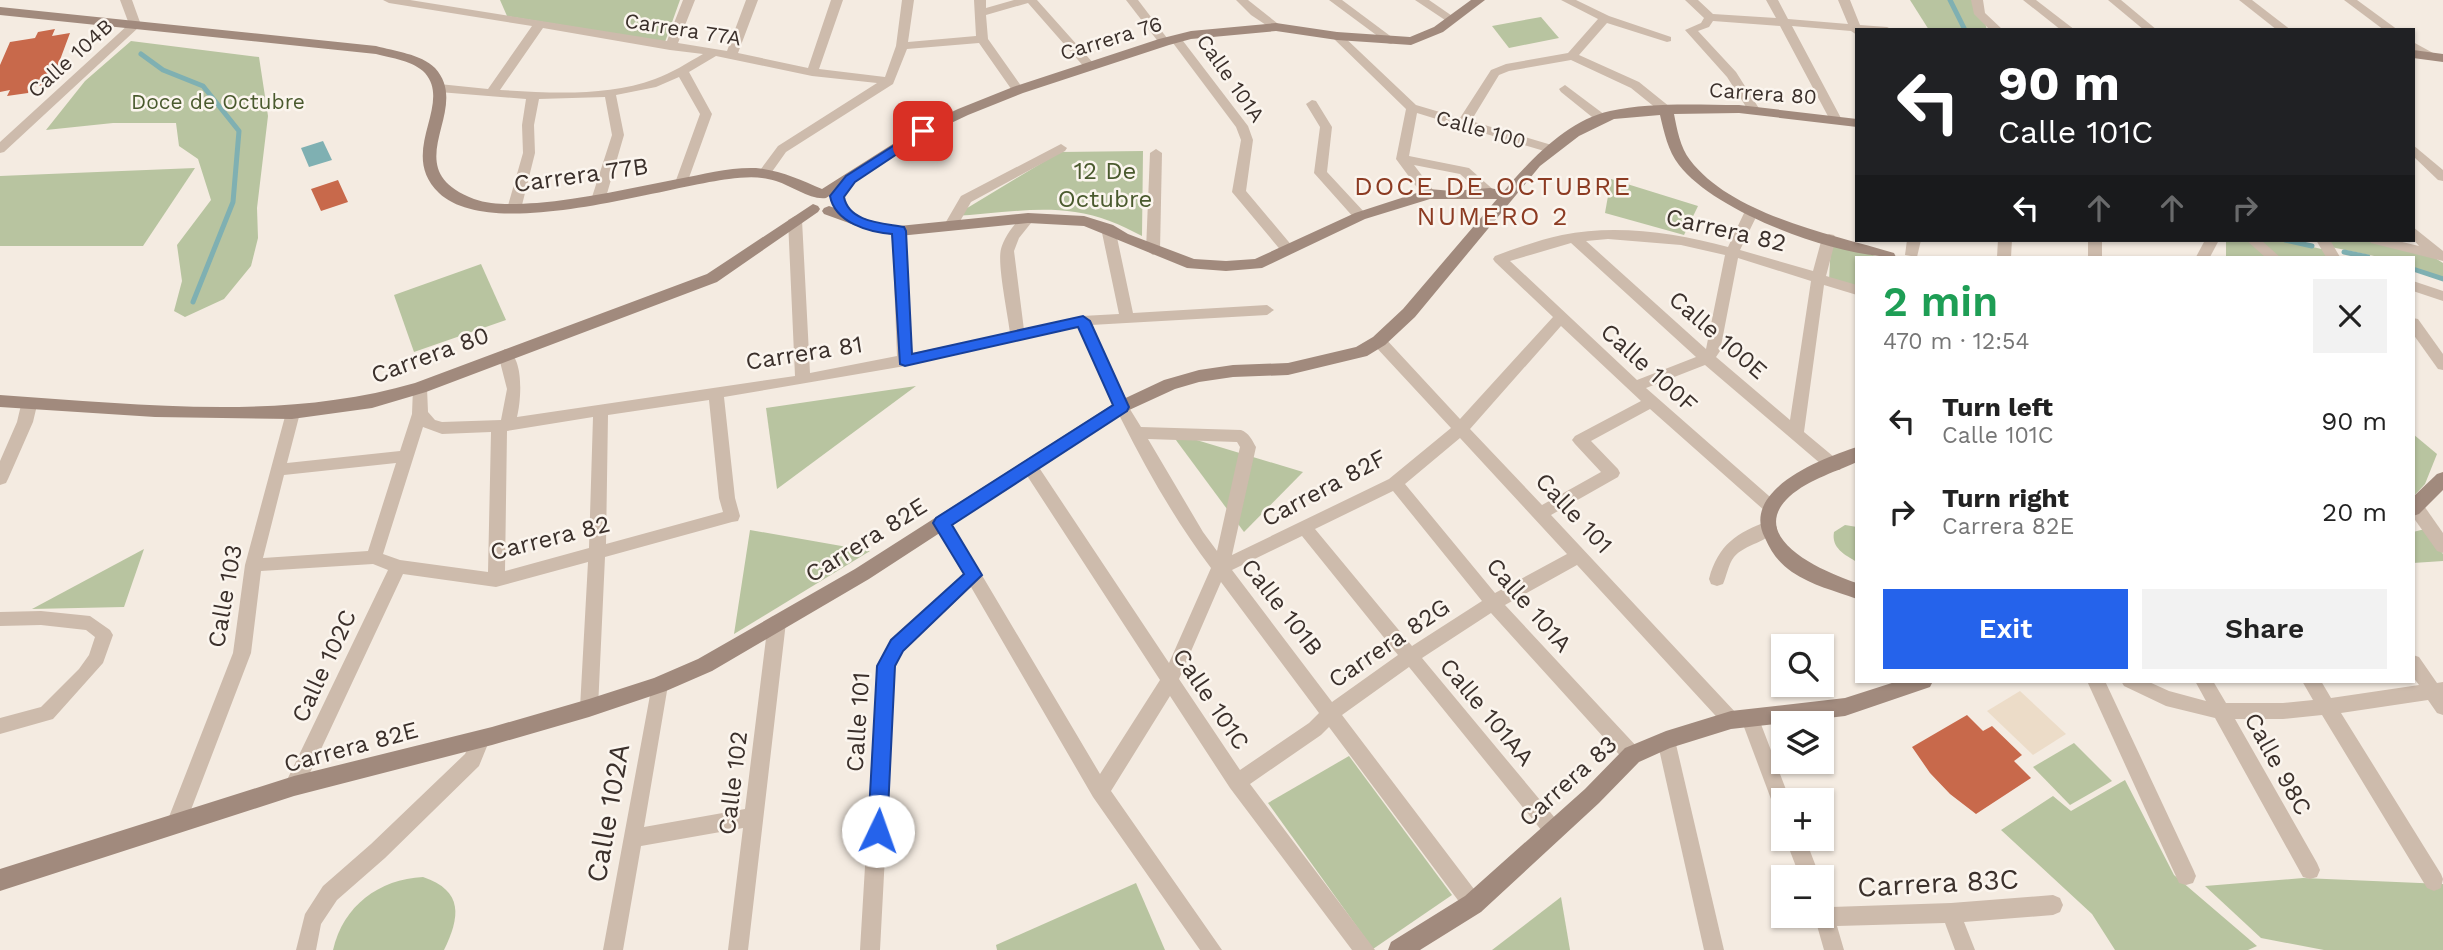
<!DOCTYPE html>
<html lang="en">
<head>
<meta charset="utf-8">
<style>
  :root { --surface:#fff; --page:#f2f2f2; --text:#222; --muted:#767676; --accent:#2563eb }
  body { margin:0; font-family:"Work Sans",sans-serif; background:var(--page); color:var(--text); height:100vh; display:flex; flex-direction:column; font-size:26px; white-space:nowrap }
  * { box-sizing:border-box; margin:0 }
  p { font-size:23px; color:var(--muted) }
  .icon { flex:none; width:38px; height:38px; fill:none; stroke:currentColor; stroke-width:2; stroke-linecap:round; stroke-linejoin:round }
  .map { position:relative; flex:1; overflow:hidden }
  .drawer { position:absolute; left:1855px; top:256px; width:560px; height:427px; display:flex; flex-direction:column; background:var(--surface); border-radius:0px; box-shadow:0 2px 5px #0004 }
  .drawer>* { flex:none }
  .hud { position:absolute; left:1855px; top:28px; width:560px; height:214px; border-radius:0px; box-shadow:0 2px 5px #0004; background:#202124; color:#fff; overflow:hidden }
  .buttons { position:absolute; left:1771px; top:634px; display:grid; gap:14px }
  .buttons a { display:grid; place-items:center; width:63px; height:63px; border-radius:0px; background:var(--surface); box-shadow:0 2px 5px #0004; font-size:35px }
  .pin { position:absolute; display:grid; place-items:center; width:60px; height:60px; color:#fff; margin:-30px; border-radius:14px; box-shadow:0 4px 10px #0006 }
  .me { position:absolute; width:77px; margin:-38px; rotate:3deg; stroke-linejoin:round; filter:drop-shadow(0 0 5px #0008) }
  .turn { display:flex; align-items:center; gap:24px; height:147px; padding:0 28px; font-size:32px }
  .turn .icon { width:91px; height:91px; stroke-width:2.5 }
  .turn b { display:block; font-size:49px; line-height:60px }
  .lanes { display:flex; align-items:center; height:66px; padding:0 28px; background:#0003; justify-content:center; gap:35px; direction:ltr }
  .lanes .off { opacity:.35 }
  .round { display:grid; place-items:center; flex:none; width:74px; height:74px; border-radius:0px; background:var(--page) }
  .overview { display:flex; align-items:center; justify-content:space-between; height:119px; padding:0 28px }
  h1 { font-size:42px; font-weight:600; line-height:52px; color:#1e9e55 }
  .cta { display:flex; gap:14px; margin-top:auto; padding:14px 28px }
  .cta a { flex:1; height:80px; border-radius:0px; background:var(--accent); color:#fff; font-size:28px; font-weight:600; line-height:80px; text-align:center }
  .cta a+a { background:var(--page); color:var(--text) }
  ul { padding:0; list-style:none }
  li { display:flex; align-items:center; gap:21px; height:91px; padding:0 28px }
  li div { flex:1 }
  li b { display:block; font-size:26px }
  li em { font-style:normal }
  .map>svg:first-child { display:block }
</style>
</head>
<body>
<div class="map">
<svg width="2443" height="950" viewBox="0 0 2443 950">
  <rect width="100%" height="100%" fill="#f4ebe1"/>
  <g fill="#b8c4a0">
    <path d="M500 0H680L665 42 507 16Z"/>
    <path d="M1910 0H1979L1987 30H1929Z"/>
    <path d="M1541 17 1559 38 1509 48 1492 26Z"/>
    <path d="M131 41 259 57 268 116 257 208 258 238 251 266 224 299 185 317 174 311 182 281 177 245 211 200 198 159 179 146 176 123H113L46 130 85 81Z"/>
    <path d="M1143 151 1142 236C1121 225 1099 215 1075 212 1036 206 993 214 954 216L1060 152Z"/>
    <path d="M195 168 143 246H0V176Z"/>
    <path d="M1611 179 1698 206 1684 235 1605 213Z"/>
    <path d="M2226 240H2251L2269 257H2226Z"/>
    <path d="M2255 240H2282L2326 250 2331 257H2275Z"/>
    <path d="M2327 240H2363L2435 258 2443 263V278L2413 267V257H2379L2331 247Z"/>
    <path d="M1831 242 1879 257H1857V288L1829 281Z"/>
    <path d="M481 264 506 320 414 352 394 295Z"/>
    <path d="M916 386 777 489 766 408Z"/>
    <path d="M1170 432 1303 472 1244 532Z"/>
    <path d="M2413 434 2437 454 2425 484 2413 497Z"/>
    <path d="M1845 525 1857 527V562C1845 555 1831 548 1834 532Z"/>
    <path d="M2425 529 2443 554V561L2413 563V532Z"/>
    <path d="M750 530 870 551 734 634Z"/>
    <path d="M144 549 124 607 32 609Z"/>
    <path d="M2074 743 2112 781 2070 805 2033 767Z"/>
    <path d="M1349 756 1452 895 1373 949 1268 803Z"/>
    <path d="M2125 780 2174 875 2257 946 2248 950H2115L2092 914 2001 830 2053 796 2071 811Z"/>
    <path d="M423 877C464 891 460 917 444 950H333C343 906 379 879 423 877Z"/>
    <path d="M2303 878 2443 884V950H2324L2261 938 2205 886Z"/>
    <path d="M1136 883 1165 950H997L996 945Z"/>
    <path d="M1561 897 1570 950H1492Z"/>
  </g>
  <path fill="#ecdcc8" d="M2020 691 2066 734 2033 755 1987 711Z"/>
  <path fill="#7fb0b2" d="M323 141 332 160 309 167 301 148Z"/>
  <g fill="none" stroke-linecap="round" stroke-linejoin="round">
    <g stroke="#7fb0b2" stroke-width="5">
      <path d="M1950 0 1965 30"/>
      <path d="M141 54 163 70 203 86 239 131 233 202 193 302"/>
      <path d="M2285 240 2312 246"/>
      <path d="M2344 252 2368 257"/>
      <path d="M2413 269 2443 279"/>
    </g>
  </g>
  <g fill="#c8694b">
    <path d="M55 29 52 36 70 33 51 84 30 87 28 93 7 96 10 90 0 92V65L10 42 35 38 38 32Z"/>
    <path d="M338 180 348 202 321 211 311 189Z"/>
    <path d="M1967 715 1983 731 1992 726 2022 755 2014 761 2031 778 1976 814 1950 794 1930 773 1912 747Z"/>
  </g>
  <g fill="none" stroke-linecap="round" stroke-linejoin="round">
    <g fill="#cdbbac" fill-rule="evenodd">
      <path d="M120 0H132L141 25 139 27 4 152 0 153V142L129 24Z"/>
      <path d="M383 0H410L667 41 683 0H695L678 43 727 51 746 0H758L738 53 808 68 831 0H843L819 69 885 77 896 46 902 0H914L908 42 976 36 974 0H986V8L1014 0H1037L1095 65 1089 69 1085 68 1028 3 986 15 988 39 1024 90 1022 93H1014L979 43 907 49 893 84 786 152 769 176 764 177 758 173 778 146 877 83 812 76 716 56 689 72 712 114 686 186H676L675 183 700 114 679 77 656 87 616 95 624 135 606 197 599 201 592 197 612 135 605 97 539 99 534 125 535 153 521 209 514 213 507 209 523 153 522 125 526 99 439 92 433 88 439 84 488 89 532 26 389 3ZM543 28 670 50 703 54C687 63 672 73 655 79 606 97 550 93 500 90Z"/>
      <path d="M1126 0H1138L1170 42 1168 44H1160Z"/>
      <path d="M1236 0H1248L1282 27 1272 29 1251 15Z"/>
      <path d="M1329 0H1342L1397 41 1391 44 1387 43Z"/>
      <path d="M1415 0H1429L1458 20 1448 22Z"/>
      <path d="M1561 0H1576L1609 16 1671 37V41L1667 42 1607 23 1579 55 1639 82 1670 107V113H1662L1631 88 1571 60 1509 71 1499 75 1471 121 1555 146V152L1551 153 1466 128H1458L1456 125 1417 113 1409 156 1469 168 1497 193 1490 197 1485 196 1460 174 1414 165 1436 194 1429 198 1424 197 1396 159 1406 109 1333 38V34H1341L1416 105 1460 118 1491 70 1506 64 1568 53 1598 19Z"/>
      <path d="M1685 0H1698L1713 14 1776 18 1766 0H1778L1788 19 1848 24 1838 0H1850L1860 25 1887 27 1893 30H1857V35L1851 31 1792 26 1842 120 1836 124 1830 120 1780 26 1713 21 1709 27 1698 31 1736 72 1760 110 1754 114 1750 113 1727 77 1685 30 1701 23 1704 18Z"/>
      <path d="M1971 0H1983L1985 13 2003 30H1990L1974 14Z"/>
      <path d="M2023 0H2036L2075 30H2061Z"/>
      <path d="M2108 0H2121L2157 30H2144Z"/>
      <path d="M2239 0H2252L2291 30H2277Z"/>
      <path d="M2344 0H2357L2398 30H2384Z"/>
      <path d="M1176 36 1180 37 1248 126 1253 140 1246 191 1293 247 1295 250 1293 253H1283L1232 192 1241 140 1236 127 1170 39Z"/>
      <path d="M2413 42 2433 53V57H2425L2413 50Z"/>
      <path d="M1565 85 1605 115V121H1597L1561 92 1559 89Z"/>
      <path d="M1312 100 1316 101 1332 127 1327 172 1365 213V219H1355L1314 173 1320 127 1306 104Z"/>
      <path d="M1061 144 1067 148 1065 151 971 202 955 230H945L943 227 961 196Z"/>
      <path d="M2413 145 2443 170V181L2438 180 2413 156Z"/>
      <path d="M1156 149 1162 153 1160 250 1153 255 1146 250 1150 153Z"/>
      <path d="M1752 207 1759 211 1740 250 1813 271 1822 238 1829 234 1834 235 1836 238 1826 276 1857 285V295L1824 285 1804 432 1840 462 1842 466 1840 470H1828L1705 365 1646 388 1777 503 1779 507 1777 511H1765L1650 409 1591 441 1618 469 1620 473 1618 477 1551 515 1737 714 1740 720 1737 726 1731 728 1725 726 1577 565 1505 605 1639 749 1641 755 1639 761 1632 763 1625 761 1491 613 1422 658 1560 824 1563 830 1560 836 1553 839 1546 836 1409 667 1342 715 1480 897 1483 904 1480 911 1473 914 1466 911 1329 727 1321 735 1250 784 1375 950H1352L1230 788 1170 696 1111 791 1222 950H1200L1093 797 971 587 903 651 895 667 880 950H860L877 666 891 641 963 574 934 523 936 518H948L1100 774 1160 680 1024 471 1022 467 1024 463H1036L1169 663 1211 568C1156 495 1115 410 1078 327L905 366 724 397 735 498 740 516 738 521 732 522 605 557 598 708 595 714 589 716 583 714 580 708 588 562 496 587 403 574 301 792 294 795 287 792 285 786 287 780 388 570 373 564 261 571 251 653 184 828 177 831 170 828 167 822 233 653 245 565 287 409H297L300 413 287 463 400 451 412 414 413 388 420 383 427 388 428 412 435 420 442 422 501 420 507 389 498 354 505 349C525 356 521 401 517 417L795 376 788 220 795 216 802 220 810 373 897 356 892 231 899 227 906 231 912 353 1010 333C1008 315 997 264 1001 249 1004 237 1017 218 1028 214L1035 218 1019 238 1014 251 1024 330 1082 316 1119 314 1101 228 1108 224 1115 228 1133 313 1267 305 1274 310 1267 315 1091 325 1128 406 1141 427 1241 430C1249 433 1252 440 1256 447L1232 555 1389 479 1451 428 1374 345 1372 341 1374 337H1384L1460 419 1553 317 1495 262 1493 259 1495 256C1517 248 1539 240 1562 235 1617 224 1675 233 1728 247L1745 211ZM1608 239 1681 245 1725 255 1706 349 1586 241ZM1571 243 1696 357 1637 380 1510 261ZM1738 258 1811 281 1790 420 1716 357 1720 351ZM1561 326 1641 401 1575 436 1572 440 1575 444 1601 472 1542 505 1470 429ZM709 400 719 498 723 512 606 544 608 415ZM593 417 589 548 505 571 507 431ZM423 427 442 434 491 432 488 572 400 560 383 554ZM1460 438 1567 554 1495 593 1405 484ZM1148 439 1237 442 1240 447 1217 551 1203 532ZM396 463 368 551 263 558 284 475ZM1393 491 1482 601 1412 646 1315 529ZM1302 536 1398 655 1332 702 1232 570ZM1221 582 1319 713 1309 723 1240 770 1179 679Z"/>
      <path d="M2413 227 2443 251V261L2371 243 2369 240H2394L2419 246 2413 239Z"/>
      <path d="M1907 240H1921L1917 257 1905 255Z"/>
      <path d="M1998 240H2012L2011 257H1997Z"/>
      <rect x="2088" y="240" width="14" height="17"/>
      <path d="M2205 240H2219L2210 257H2196Z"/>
      <path d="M2246 240H2261L2280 257H2265Z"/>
      <path d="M2316 240H2330L2340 257H2326Z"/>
      <path d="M2413 281 2443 291V301L2413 291Z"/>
      <path d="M2413 318 2418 319 2443 354V370L2438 369 2413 334Z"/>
      <path d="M29 399 37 405 33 422 8 479 6 483 0 485V461L17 422 21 405Z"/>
      <path d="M2416 502 2422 503 2443 533V553L2437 551 2413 517V503Z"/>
      <path d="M1769 521 1775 523 1777 528C1769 542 1745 544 1734 557 1728 565 1727 575 1723 584L1717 586 1711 584 1709 579C1718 545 1737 532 1769 521Z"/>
      <path d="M41 611 90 616 110 630 113 635 103 663 53 719 0 734V718L41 707 79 669 89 655 95 637 86 630 41 625 0 626V612Z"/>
      <path d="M777 615 783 617 786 622 748 950H728L743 828 641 846 623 950H603L653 679 659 677 665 679 668 685 644 827 745 809 768 622 771 617Z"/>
      <path d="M2413 655 2419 657 2437 683 2443 682V715L2437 713 2428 700 2341 713 2441 874 2443 879 2441 888 2434 891 2427 888 2322 715 2283 719H2235L2317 863 2320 870 2317 877 2310 879 2303 877 2215 718 2166 706 2124 686 2121 681H2147L2169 691 2206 701 2195 681H2213L2226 703H2283L2313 700 2302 681H2321L2331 698 2419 685 2413 677Z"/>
      <path d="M2087 681H2105L2193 869 2196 876 2193 883 2186 885 2179 883Z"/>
      <path d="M1750 711 1756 713 1759 719 1790 800H1783V816L1776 813 1774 807 1741 719 1744 713Z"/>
      <path d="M481 731 487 733 490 739 479 766 385 858 337 900 321 924 316 950H296L305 914 323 886 371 844 465 754 475 733Z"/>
      <path d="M1666 732 1672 734 1675 740 1724 950H1704L1657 740 1660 734Z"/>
      <path d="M1785 838H1805L1820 877H1800Z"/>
      <path d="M2053 895 2060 898 2063 905 2060 912 2053 915 1964 922 1975 950H1955L1945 923 1837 926 1844 950H1824L1814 915H1822V899L1829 902 1831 907 1951 903Z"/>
    </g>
    <g fill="#a18a7d" fill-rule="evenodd">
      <path d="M1471 0H1485L1443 32 1411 45 1337 40 1276 31 1191 39 1169 45 1023 93 968 115 928 134 826 198C810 200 792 186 776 181 761 176 745 177 729 179 662 187 492 243 439 193 397 153 453 105 425 73 414 61 391 58 376 54L0 15V7L376 46C394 51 421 54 435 68 474 111 393 168 474 199 493 206 517 204 537 203 584 199 631 188 678 179 704 174 730 167 756 168 780 170 801 180 822 189L918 128 958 109 1013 87 1159 39 1191 31 1276 23 1337 32 1410 37 1434 27Z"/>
      <path d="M2413 50 2443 54V62L2413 58Z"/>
      <path d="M1739 105 1857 119V127L1739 113 1674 114C1677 129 1680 147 1690 160 1732 215 1830 234 1894 253L1896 257C1837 257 1716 213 1679 165 1668 151 1664 132 1660 115L1614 119 1579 136 1540 166 1415 317 1385 345 1367 356 1288 375 1233 377 1199 382 1175 389 1127 411 869 579 712 671 666 691 589 717 492 745 294 796 0 891V869L294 776 492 727 589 699 654 678 698 659 855 569 1115 403 1164 380 1199 370 1233 365 1288 363 1356 347 1373 337 1403 309 1497 199H1430L1365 219 1262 268 1226 271 1187 268 1084 226 1028 223 899 236 871 231 824 214 822 211 824 208 829 206 878 223 899 226 1028 213 1084 216 1113 225 1128 234 1194 259 1226 261 1255 259 1355 213 1429 189 1452 191 1490 188 1504 191C1530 160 1568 120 1610 111 1651 102 1697 105 1739 105Z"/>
      <path d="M813 204 818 206 820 209 818 212 717 282 426 392 372 408 292 419 155 417 0 407V395C138 404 281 422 415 383L707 274Z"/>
      <path d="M1857 447V462C1833 473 1804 481 1786 500 1748 541 1829 574 1857 583V599C1835 591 1811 585 1792 572 1779 563 1771 552 1765 538 1740 490 1822 458 1857 447Z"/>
      <path d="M2443 472V490L2419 514 2413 516V497L2437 474Z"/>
      <path d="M1898 681H1933L1930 687 1845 716 1731 729 1670 748 1639 762 1599 803 1481 912 1420 950H1388L1391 942 1465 896 1585 789 1625 748 1666 731 1731 711 1845 698Z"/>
    </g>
  </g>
  <path fill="#2563eb" stroke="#184099" stroke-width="2" d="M923 127 929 131 927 134 855 182 844 197C849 223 884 223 904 227L906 231 912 354 1083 316 1090 321 1129 407 1127 411 952 525 982 575 903 651 895 666 887 831 885 837 878 840 871 837 868 831 877 666 891 640 964 574 933 523 936 518 1113 405 1078 327 905 366 900 364 892 234C869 232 835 223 830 196L846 176Z"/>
  <g text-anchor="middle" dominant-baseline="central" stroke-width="5" stroke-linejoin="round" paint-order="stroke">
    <g font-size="21" fill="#3b302b" stroke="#fbf5ee">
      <text transform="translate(683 29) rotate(9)">Carrera 77A</text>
      <text transform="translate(1111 38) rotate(-17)">Carrera 76</text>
      <text transform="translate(70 58) rotate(-42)">Calle 104B</text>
      <text transform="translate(1231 78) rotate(55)">Calle 101A</text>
      <text transform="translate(1763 93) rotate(4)">Carrera 80</text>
      <text transform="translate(1481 129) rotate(16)">Calle 100</text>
    </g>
    <g font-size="21" fill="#4a5a2e" stroke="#fbf5ee">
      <text x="218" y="101">Doce de Octubre</text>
    </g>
    <g font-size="24" fill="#4a5a2e" stroke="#fbf5ee">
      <text x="1105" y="171">12 De<tspan x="1105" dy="28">Octubre</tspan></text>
    </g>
    <g font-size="24" fill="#3b302b" stroke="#fbf5ee">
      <text transform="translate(581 175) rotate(-8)">Carrera 77B</text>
      <text transform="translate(1726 230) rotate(13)">Carrera 82</text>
      <text transform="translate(1718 335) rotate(41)">Calle 100E</text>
      <text transform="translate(804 353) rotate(-9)">Carrera 81</text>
      <text transform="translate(430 355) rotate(-20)">Carrera 80</text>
      <text transform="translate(1649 368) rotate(42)">Calle 100F</text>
      <text transform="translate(1324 488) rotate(-28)">Carrera 82F</text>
      <text transform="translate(1574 513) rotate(47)">Calle 101</text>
      <text transform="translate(550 538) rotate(-14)">Carrera 82</text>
      <text transform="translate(866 540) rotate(-32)">Carrera 82E</text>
      <text transform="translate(225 596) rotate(-80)">Calle 103</text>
      <text transform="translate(1529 605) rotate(49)">Calle 101A</text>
      <text transform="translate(1282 607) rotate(52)">Calle 101B</text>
      <text transform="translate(1389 643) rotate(-34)">Carrera 82G</text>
      <text transform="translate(324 666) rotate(-65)">Calle 102C</text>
      <text transform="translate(1211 699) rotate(56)">Calle 101C</text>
      <text transform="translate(1487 712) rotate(50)">Calle 101AA</text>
      <text transform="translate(858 722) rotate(-86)">Calle 101</text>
      <text transform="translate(351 747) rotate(-15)">Carrera 82E</text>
      <text transform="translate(2278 764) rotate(61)">Calle 98C</text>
      <text transform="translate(1568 781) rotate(-42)">Carrera 83</text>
      <text transform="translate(733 783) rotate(-83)">Calle 102</text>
    </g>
    <g font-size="26" letter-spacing="2" fill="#8c3b22" stroke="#fbf5ee">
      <text x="1493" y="186">DOCE DE OCTUBRE<tspan x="1493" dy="30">NUMERO 2</tspan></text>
    </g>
    <g font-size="28" fill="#3b302b" stroke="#fbf5ee">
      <text transform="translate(608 813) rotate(-80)">Calle 102A</text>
      <text transform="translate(1938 883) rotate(-3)">Carrera 83C</text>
    </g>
  </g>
</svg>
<div class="buttons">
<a><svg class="icon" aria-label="search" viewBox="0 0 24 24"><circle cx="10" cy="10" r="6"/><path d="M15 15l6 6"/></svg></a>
<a><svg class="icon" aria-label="layers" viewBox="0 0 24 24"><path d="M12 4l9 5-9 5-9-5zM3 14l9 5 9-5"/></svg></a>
<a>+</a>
<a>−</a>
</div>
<div class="pin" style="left:923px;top:131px;background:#d93025"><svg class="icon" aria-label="arrive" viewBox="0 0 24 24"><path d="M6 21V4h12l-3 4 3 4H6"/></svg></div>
<svg class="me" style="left:878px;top:831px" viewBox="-20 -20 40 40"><circle r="19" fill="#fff"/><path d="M0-13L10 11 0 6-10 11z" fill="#2563eb"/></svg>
<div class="hud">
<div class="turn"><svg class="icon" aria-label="left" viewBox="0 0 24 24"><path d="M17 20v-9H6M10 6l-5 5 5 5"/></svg><div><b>90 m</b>Calle 101C</div></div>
<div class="lanes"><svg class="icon" aria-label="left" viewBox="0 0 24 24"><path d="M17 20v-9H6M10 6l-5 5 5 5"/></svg><svg class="icon off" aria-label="ahead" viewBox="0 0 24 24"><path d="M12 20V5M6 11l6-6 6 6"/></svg><svg class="icon off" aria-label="ahead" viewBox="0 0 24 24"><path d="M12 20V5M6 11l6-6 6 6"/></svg><svg class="icon off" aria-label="right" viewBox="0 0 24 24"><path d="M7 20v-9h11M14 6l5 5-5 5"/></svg></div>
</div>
<section class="drawer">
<div class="overview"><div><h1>2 min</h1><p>470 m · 12:54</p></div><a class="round"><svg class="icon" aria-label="close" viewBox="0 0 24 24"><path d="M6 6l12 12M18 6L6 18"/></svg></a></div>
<ul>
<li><svg class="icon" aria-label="left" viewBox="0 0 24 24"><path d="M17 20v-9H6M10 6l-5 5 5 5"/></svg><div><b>Turn left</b><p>Calle 101C</p></div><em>90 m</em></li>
<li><svg class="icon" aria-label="right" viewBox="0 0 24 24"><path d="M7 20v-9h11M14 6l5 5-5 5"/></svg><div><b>Turn right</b><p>Carrera 82E</p></div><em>20 m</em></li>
</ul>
<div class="cta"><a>Exit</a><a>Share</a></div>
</section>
</div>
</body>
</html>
